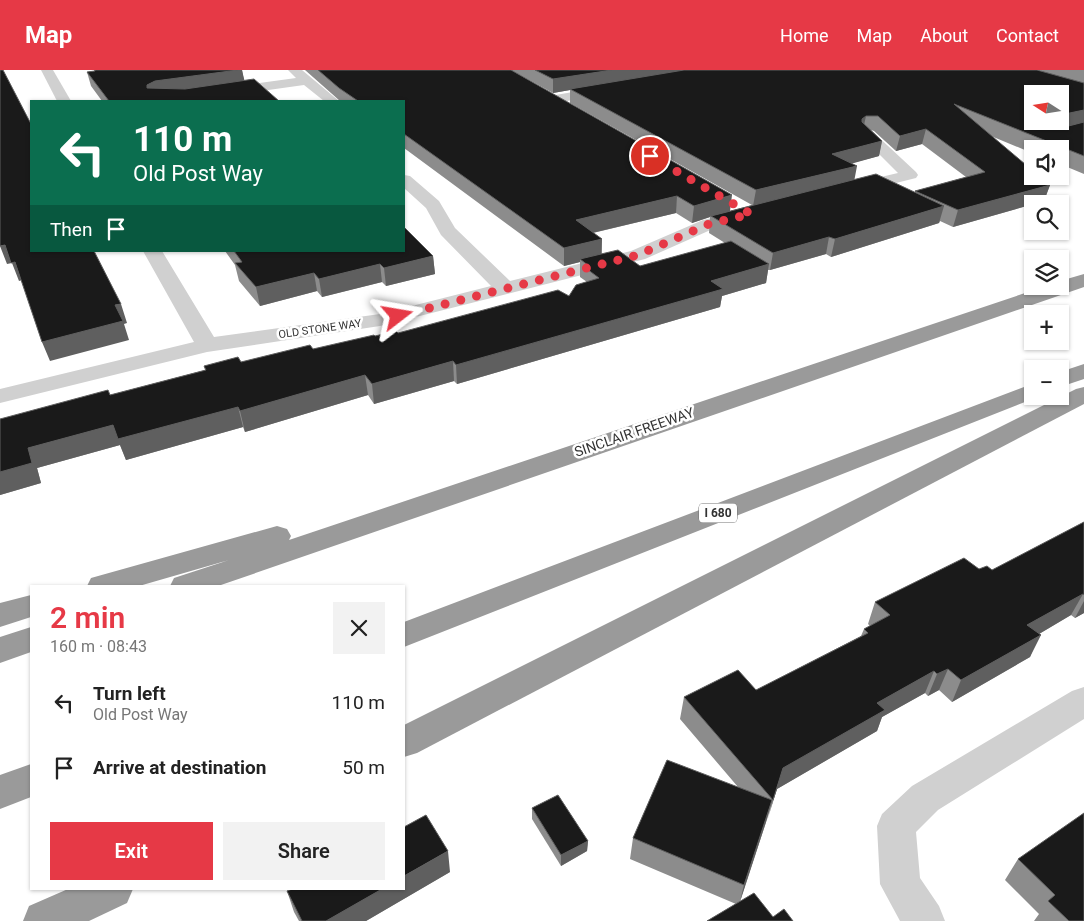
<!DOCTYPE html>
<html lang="en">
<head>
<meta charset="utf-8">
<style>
  :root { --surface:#fff; --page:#f2f2f2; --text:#222; --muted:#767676; --accent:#e63946 }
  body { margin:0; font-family:Roboto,sans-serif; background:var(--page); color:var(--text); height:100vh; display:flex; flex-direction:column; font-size:19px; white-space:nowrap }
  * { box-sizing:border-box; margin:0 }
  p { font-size:16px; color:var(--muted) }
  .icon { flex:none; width:28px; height:28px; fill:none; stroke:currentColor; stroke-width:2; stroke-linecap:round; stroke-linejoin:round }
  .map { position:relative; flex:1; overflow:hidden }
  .details { position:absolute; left:30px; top:515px; width:375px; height:305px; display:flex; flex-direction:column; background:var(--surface); border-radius:0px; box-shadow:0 1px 4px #0004 }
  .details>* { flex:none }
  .top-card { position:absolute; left:30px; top:30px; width:375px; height:152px; border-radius:0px; box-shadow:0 1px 4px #0004; background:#0b6e4f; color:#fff; overflow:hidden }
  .needle { width:32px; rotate:282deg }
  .tools { position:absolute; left:1024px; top:15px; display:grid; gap:10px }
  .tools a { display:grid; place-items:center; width:45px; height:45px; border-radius:0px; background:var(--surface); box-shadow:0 1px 4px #0004; font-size:25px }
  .pin { position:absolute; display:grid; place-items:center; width:42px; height:42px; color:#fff; margin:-21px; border:2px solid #fff; border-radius:50%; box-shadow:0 1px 5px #0007 }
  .me { position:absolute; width:55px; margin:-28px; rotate:76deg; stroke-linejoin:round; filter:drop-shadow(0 0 4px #0008) }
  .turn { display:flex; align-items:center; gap:18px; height:105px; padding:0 20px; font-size:22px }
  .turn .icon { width:65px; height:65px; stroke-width:2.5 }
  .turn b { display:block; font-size:35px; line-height:42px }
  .then { display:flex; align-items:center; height:48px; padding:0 20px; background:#0003; gap:10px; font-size:19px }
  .round { display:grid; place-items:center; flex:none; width:52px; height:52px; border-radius:0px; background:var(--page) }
  .head { display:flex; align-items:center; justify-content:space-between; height:85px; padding:0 20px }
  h1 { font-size:30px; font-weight:600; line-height:38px; color:var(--accent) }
  .action { display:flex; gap:10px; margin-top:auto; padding:10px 20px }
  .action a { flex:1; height:58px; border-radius:0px; background:var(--accent); color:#fff; font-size:20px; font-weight:600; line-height:58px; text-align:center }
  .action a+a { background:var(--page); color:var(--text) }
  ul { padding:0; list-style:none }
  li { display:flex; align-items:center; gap:15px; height:65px; padding:0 20px }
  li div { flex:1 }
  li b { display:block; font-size:19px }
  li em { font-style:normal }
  header { display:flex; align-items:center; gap:30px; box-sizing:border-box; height:70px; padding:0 25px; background:var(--accent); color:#fff }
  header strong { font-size:24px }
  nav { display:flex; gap:28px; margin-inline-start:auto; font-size:18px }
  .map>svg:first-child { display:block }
</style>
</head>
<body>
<header>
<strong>Map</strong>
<nav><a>Home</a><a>Map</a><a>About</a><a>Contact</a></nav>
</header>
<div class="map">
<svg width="1084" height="851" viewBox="0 0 1084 851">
  <rect width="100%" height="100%" fill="#fff"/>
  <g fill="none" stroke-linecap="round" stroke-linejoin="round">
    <g fill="#d0d0d0" fill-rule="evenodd">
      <path d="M41 0H53L71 31H57Z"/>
      <path d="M288 0H302L339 31H324L304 15 188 31H152L159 27 296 8Z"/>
      <path d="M607 16 612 17 614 20 612 23 550 34 543 30 550 26Z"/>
      <path d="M868 60 873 62 916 102 918 105 916 108 852 124 846 123 844 119 846 115 898 103 860 65 863 62Z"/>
      <path d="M404 105 410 106 439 131 455 158 510 211 631 181 703 150 745 141 751 142 754 146 751 150 715 158 645 189 380 256 207 282 0 333V319L194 272 143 181H162L214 267 380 244 491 216 441 165 426 138 404 118Z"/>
      <path d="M1084 617V649L938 740 916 762 920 808 939 836 945 851H900L880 814 877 756 882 744 912 716 1072 621Z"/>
    </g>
    <g fill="#9a9a9a" fill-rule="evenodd">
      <path d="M1084 204V217L218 516H170L174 508 229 490 139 516H87L91 508 277 456 287 459 291 466 289 470 1046 216H1060V211Z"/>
      <path d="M1084 294V309L1060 317V302Z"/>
      <path d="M1032 314V326H1040L404 577V552Z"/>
      <path d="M1084 317V334L417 683 404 687V655L1076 319Z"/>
      <path d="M31 525V547L0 557V533Z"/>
      <path d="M31 557V582L0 593V567Z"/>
      <path d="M31 694V727L0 739V705Z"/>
      <path d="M68 819H133L127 833 89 851H23L29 836Z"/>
    </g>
  </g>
  <g fill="#8c8c8c" fill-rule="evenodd">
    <path d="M94 0H242L244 11 279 31H102L91 16 87 2 94 1Z"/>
    <path d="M305 0H511L730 141 752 135 570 33V20L553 23 511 0H1037L1041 1 1039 0H1084V104L1060 94V79H1032V83L991 66 1050 115 1044 131 953 157 940 151 939 153 831 187 826 184 770 200H768L766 213 722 226 720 237 457 314 454 311 374 334 368 325 245 362 243 357 126 390 120 375 37 398 41 413 0 425V349L110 325 205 300 204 296 241 292 313 279 398 263 569 226 587 212 580 207V192L564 196 404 78V31H340ZM871 60 874 61 896 81 922 74 966 107 915 121V122L854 110 852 93 879 86 882 71ZM676 143 692 153 710 147 709 163 725 173 640 196 602 184V169L593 163Z"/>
    <path d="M225 181H404L433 186 435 204 386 216 382 212 322 227 317 221 260 236 239 211 235 195Z"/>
    <path d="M1084 452V543L1075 548 1071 545 1039 564 1030 587 952 632 939 620 928 626 925 623 882 647 877 661 777 719 740 831 773 847 793 851H707L736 834 630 789 633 768 738 717 680 649 684 627 756 620 861 566 864 559 870 556 868 554 875 532 979 499 992 500Z"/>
    <path d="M532 738 588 771 587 781 561 796 532 749Z"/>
    <path d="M1018 789 1084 851H1034L1039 844 1005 810Z"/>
    <path d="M450 802 366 851H299L294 842 287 821Z"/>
  </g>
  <g fill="#5f5f5f">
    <path d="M236 0H242L245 13 159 25 147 18V15L155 11Z"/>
    <path d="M612 0H691L570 19V20L553 23V9Z"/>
    <path d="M1084 40V52L1046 62 1047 54 1048 51H1060V45Z"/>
    <path d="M866 46 863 60 862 49Z"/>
    <path d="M926 59 922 74 896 81 900 66Z"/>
    <path d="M882 71 879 86 829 100 832 84Z"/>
    <path d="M857 96 854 112 753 136 756 120Z"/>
    <path d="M1050 115 1044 131 953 157 958 140Z"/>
    <path d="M732 125 730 141 711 146 710 147 692 153 694 136Z"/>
    <path d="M677 126 676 143 575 167 576 150Z"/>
    <path d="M944 136 939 153 831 187 835 169Z"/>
    <path d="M829 167 826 184 770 200 773 183Z"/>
    <path d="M602 169 601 186 580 189V192L564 196V178Z"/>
    <path d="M5 175 15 192 22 210 19 211 12 193 7 194 0 176Z"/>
    <path d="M433 186 435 204 386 216 384 198Z"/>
    <path d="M380 194 382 212 322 227 319 209Z"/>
    <path d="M769 194 766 213 722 226 720 237 457 314 456 295 711 211Z"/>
    <path d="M314 203 317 221 260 236 256 217Z"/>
    <path d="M121 234 127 253 124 254 129 270 50 291 42 272 115 235Z"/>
    <path d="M453 291 454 311 374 334 372 314Z"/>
    <path d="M365 305 368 325 245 362 240 341Z"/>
    <path d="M238 337 243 357 126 390 120 375 37 398 41 413 0 425V402L28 378 113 355Z"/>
    <path d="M1083 524 1071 545 1017 577 1027 555Z"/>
    <path d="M1084 531V543L1075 548Z"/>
    <path d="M1041 565 1030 587 952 632 961 610Z"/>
    <path d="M948 599 939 620 928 626 937 604Z"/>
    <path d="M934 601 925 623 882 647 877 661 777 719 767 751 773 730 783 698 877 633Z"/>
    <path d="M772 730 766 752 739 835 744 815Z"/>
    <path d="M588 771 587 781 561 796V785Z"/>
    <path d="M448 781 450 802 366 851H326L382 819H404V806Z"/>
  </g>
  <g fill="#1a1a1a" stroke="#5f5f5f">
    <path d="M0 0H3L31 54V181H94L121 234 115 235 123 251 42 272 15 192 11 193 5 175 0 176Z"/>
    <path d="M95 0H238L155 11 147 15V18L185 19 254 9 279 31H109L87 2 95 1Z"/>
    <path d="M318 0H511L732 125 694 136 677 126 576 150 602 169 564 178 404 64V31H358L339 18Z"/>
    <path d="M535 0H612L553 9Z"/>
    <path d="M684 0H1037L1084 13V40L1060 45V24H1032V51H1048L1047 54 1057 59 1084 52V86L954 34 1032 100V106H1040L1050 115 958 140 915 121 985 102 926 59 900 66 878 46H866L862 49V52L882 71 832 84 857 96 756 120 570 19Z"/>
    <path d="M876 104 944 136 835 169 829 167 773 183 711 146Z"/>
    <path d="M404 157 433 186 384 198 380 194 319 209 314 203 256 217 235 193 242 192 234 181H404Z"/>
    <path d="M731 171 769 194 711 211 723 219 456 295 453 291 372 314 365 305 240 341 238 337 118 369 113 355 28 378 32 393 0 402V349L108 320 110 325 206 300 204 296 238 287 241 292 310 275 313 279 374 265 375 266 396 261 398 263 558 220 569 226 576 215 599 208 587 199 589 196 580 189 618 180 640 196Z"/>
    <path d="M1084 452V525L1083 524 1027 555 1041 565 961 610 948 599 937 604 934 601 877 633 885 640 783 698 773 730 684 627 738 600 756 620 868 563 864 559 890 545 875 532 964 488 979 499 987 496 992 500Z"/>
    <path d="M667 690 772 730 744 815 633 768Z"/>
    <path d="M558 725 588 771 561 785 532 738Z"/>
    <path d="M1084 743V851H1069L1048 831 1055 825 1018 789Z"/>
    <path d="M426 745 448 781 404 806V757Z"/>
    <path d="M292 819H382L326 851H302L287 821Z"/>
    <path d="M754 823 773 847 784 839 793 851H707Z"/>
  </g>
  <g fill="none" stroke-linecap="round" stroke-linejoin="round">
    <path stroke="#e63946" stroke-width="9" stroke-dasharray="0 16.2" d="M398 246 638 185 709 154 751 144 650 86"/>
  </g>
  <g text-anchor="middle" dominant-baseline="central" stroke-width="5" stroke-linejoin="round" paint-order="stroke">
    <g font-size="11" fill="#333" stroke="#fff">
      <text transform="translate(320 259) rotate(-8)">OLD STONE WAY</text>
    </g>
    <rect fill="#fff" stroke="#707070" stroke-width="1" x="699" y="433.5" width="38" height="19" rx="4"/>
    <g font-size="12" font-weight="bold" fill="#333">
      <text x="718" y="443">I 680</text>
    </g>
    <g font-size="14" fill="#333" stroke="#fff">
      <text transform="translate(634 362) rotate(-19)">SINCLAIR FREEWAY</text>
    </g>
  </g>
</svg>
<div class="tools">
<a><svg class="needle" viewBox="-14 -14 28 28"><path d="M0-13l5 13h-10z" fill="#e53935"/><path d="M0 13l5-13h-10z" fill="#767676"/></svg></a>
<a><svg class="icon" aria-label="sound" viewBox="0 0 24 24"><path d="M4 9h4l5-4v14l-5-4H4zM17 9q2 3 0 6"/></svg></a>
<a><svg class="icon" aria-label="search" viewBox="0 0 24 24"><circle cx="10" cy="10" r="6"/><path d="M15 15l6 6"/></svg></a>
<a><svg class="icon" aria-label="layers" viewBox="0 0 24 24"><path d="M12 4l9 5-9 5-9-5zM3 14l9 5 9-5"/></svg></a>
<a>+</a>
<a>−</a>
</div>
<div class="pin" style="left:650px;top:86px;background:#d93025"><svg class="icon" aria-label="arrive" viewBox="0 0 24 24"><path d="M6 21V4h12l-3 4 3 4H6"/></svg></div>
<svg class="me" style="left:398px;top:246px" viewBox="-20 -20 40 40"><path d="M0-17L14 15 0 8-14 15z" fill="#e63946" stroke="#fff" stroke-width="4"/></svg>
<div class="top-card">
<div class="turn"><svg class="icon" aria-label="left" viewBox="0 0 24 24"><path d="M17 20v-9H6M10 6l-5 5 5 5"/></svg><div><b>110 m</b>Old Post Way</div></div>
<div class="then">Then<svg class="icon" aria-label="arrive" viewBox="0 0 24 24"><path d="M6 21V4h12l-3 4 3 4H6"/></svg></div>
</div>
<section class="details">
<div class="head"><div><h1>2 min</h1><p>160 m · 08:43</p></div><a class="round"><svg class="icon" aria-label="close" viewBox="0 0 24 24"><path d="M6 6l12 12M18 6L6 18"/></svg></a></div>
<ul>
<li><svg class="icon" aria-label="left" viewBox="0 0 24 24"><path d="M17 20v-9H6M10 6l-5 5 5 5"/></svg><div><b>Turn left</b><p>Old Post Way</p></div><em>110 m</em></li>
<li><svg class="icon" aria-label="arrive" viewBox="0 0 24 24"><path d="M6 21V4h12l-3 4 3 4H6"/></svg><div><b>Arrive at destination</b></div><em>50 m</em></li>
</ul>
<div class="action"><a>Exit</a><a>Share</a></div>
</section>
</div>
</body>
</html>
